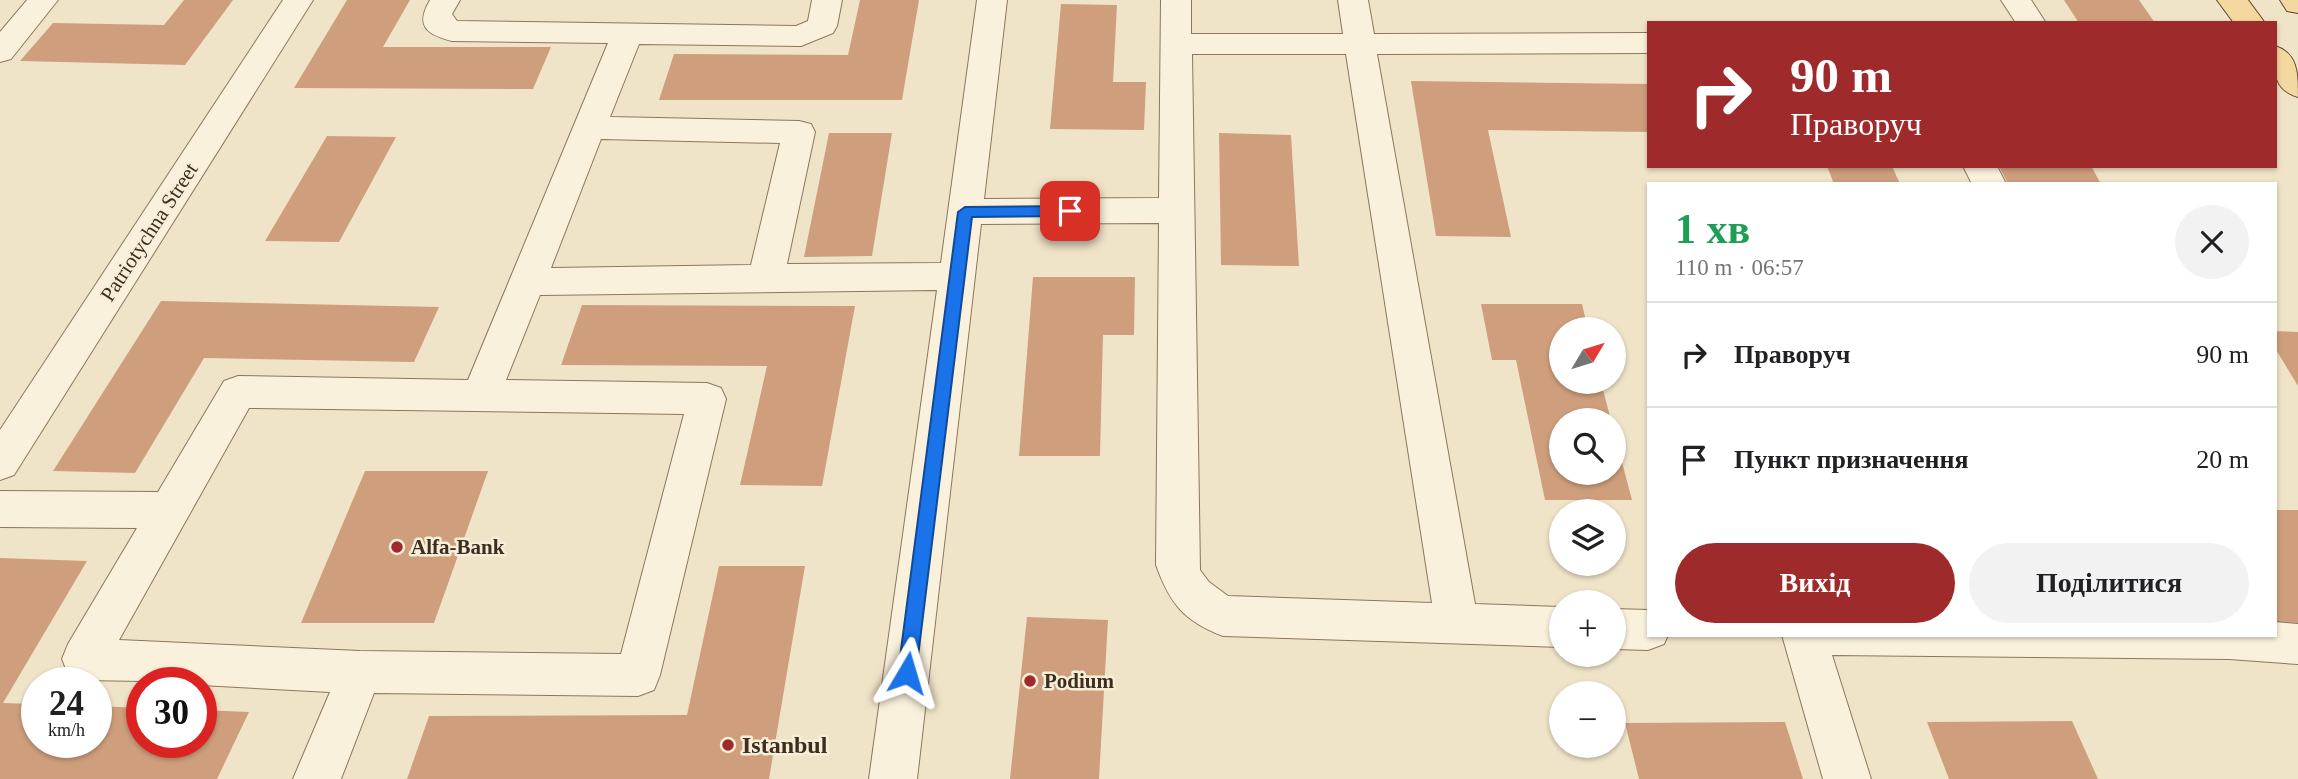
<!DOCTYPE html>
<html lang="uk">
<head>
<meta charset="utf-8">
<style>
  :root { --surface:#fff; --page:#f2f2f2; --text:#202124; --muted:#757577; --line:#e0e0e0; --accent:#9e2a2b }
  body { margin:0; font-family:Georgia,serif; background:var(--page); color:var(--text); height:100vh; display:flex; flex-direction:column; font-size:26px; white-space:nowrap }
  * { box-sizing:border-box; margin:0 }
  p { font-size:23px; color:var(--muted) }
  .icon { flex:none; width:38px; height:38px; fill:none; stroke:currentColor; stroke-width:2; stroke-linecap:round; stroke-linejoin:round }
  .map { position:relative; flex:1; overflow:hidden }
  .panel { position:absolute; left:1647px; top:182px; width:630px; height:455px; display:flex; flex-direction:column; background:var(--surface); border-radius:0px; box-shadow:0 2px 5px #0004 }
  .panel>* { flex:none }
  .top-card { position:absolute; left:1647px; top:21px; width:630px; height:147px; border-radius:0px; box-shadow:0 2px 5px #0004; background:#9e2a2b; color:#fff; overflow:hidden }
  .needle { width:46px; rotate:52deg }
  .tools { position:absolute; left:1549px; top:317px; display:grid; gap:14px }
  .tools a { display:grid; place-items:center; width:77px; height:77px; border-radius:50%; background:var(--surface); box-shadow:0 2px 5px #0004; font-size:35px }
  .speed { position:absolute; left:21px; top:667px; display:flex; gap:14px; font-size:35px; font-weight:700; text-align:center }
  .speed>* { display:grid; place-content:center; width:91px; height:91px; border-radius:50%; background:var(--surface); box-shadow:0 2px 5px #0004; line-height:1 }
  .speed small { font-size:18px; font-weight:400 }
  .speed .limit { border:10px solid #d22; background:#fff; color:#111 }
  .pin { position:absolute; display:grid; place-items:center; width:60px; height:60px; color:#fff; margin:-30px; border-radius:14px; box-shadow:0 4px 10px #0006 }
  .me { position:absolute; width:77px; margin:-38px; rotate:7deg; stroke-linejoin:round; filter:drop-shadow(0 0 5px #0008) }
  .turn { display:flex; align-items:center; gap:24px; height:147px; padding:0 28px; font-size:32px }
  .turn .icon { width:91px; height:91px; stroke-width:2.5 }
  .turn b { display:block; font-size:49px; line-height:60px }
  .round { display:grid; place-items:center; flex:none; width:74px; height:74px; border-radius:37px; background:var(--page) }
  .summary { display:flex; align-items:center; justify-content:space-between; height:119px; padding:0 28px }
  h1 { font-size:42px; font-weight:700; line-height:52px; color:#1e9e55 }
  .button { display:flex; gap:14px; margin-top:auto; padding:14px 28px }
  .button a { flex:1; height:80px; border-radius:42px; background:var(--accent); color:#fff; font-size:28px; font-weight:700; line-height:80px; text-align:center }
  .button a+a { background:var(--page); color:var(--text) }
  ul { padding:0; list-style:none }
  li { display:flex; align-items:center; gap:21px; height:105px; padding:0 28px; border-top:2px solid var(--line) }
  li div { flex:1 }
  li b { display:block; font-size:26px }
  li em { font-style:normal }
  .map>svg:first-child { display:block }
</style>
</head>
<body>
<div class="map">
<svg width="2298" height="779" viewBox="0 0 2298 779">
  <rect width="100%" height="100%" fill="#f0e4c8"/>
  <g fill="#cf9f7d">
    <path d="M184 0H233L185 65 20 61 53 23 164 25Z"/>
    <path d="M347 0H410L383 47H551L533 89 294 88Z"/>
    <path d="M860 0H919L902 100H659L674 54 848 55Z"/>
    <path d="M2064 0H2139L2155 23H2079Z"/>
    <path d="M1061 4 1117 5 1113 82H1146L1144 130 1050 129Z"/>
    <path d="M1411 81 1648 84V132L1488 130 1511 237 1436 236Z"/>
    <path d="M829 133H892L872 256 804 257Z"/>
    <path d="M1219 133 1291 135 1299 266 1221 265Z"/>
    <path d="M327 136 396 137 339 242 265 241Z"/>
    <path d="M1827 166H1892L1900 184H1834Z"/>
    <path d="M1999 166H2091L2101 184H2008Z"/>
    <path d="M1033 277H1135L1134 335H1103L1100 456H1019Z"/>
    <path d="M161 301 439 307 414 362 204 358 135 473 53 471Z"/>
    <path d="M1481 304H1582L1588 329H1561V382H1601L1611 420H1561V472H1614V432L1632 500H1545L1516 360H1492Z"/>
    <path d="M582 305 855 306 822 486 740 485 767 366 561 365Z"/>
    <path d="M2275 331 2298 332V386L2275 348Z"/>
    <path d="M365 471H488L434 623H301Z"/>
    <path d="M2275 510H2298V623L2275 622Z"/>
    <path d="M0 558 87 561 3 703 37 704V742H96V706L142 708V742H201V710L249 712 217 779H0Z"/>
    <path d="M719 566H805L769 779H407L429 716 687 715Z"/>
    <path d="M1027 617 1108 620 1099 779H1010Z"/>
    <path d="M2072 721 2098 779H1949L1927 722Z"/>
    <path d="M1785 722 1803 779H1639L1625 723Z"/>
  </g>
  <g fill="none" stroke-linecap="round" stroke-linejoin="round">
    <g stroke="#8d765c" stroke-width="2">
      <g id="minor">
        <path d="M27 0H58L11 59 0 62V32Z"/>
        <path d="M283 0H313L14 475 0 480V430Z"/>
        <path d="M430 0H460L452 14 457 21 796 26 808 21 812 0H842L837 26 833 33 801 46 639 44 610 117 799 121 811 124 815 132 787 264 941 263 977 0H1007L984 199 1159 198 1161 0H1191V34H1343L1338 0H1368L1374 34 1648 33V53L1377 54 1475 604 1561 607V647L1223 636C1184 621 1170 604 1156 565L1159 223 981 224 917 779H869L937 290 540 295 506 380 707 383 721 388 726 399 660 675 654 690 638 696 374 693 341 779H293L330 692 201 685V682L84 680 68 674 62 659 68 644 137 528 0 527V491L158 492 224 381 238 376 468 380 608 43 452 41C426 34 415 26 430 0ZM1192 54H1346L1432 603 1228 596 1209 582 1200 570ZM601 139 780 143 751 265 551 268ZM249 408 684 414 621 654 360 651 119 640Z"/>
        <path d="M2001 0H2031L2046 23H2016Z"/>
        <path d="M1963 166H1997L2006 184H1972Z"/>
        <path d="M1614 609 1648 610V635H1668L1664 644 1648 650 1614 649Z"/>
        <path d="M2275 622 2298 624V664L2229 659 1832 655 1871 779H1823L1782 635H2275Z"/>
      </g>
    </g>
    <g stroke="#5b4430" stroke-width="2">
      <g id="major">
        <path d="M2217 0H2248L2265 23H2234Z"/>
        <path d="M2280 0H2298V13L2287 11Z"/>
        <path d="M2275 46C2298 53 2298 74 2298 97 2271 89 2275 69 2275 46Z"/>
      </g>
    </g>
    <use href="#minor" fill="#faf1dc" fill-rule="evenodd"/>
    <use href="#major" fill="#f3d9a0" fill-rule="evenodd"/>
  </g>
  <path fill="#1a73e8" stroke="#114b97" stroke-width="2" d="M1070 206 1078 211 1070 216 972 217 916 673 913 679 907 682 900 679 898 673 958 212 965 207Z"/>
  <g fill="#9e2a2b" stroke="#f7eed8" stroke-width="2.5">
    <circle cx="397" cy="547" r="7"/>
    <circle cx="1030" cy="681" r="7"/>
    <circle cx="728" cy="745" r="7"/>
  </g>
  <g text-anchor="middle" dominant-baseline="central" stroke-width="5" stroke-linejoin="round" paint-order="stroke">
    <g font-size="21" fill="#3d2e20" stroke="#f7eed8">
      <text transform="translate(149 232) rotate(-57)">Patriotychna Street</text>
    </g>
    <g font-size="21" font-weight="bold" fill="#3d2e20" stroke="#f7eed8" text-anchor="start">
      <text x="411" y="547">Alfa-Bank</text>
      <text x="1044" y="681">Podium</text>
    </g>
    <g font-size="24" font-weight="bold" fill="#3d2e20" stroke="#f7eed8" text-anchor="start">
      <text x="742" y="745">Istanbul</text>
    </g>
  </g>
</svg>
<div class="tools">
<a><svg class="needle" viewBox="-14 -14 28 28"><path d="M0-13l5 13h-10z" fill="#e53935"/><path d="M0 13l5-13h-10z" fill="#757577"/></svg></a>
<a><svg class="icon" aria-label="search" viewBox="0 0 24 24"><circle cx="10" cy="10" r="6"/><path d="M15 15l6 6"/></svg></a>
<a><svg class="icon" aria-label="layers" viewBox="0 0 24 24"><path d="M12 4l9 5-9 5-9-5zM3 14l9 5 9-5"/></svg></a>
<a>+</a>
<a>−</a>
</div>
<div class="speed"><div>24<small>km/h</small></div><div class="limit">30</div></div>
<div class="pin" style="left:1070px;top:211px;background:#d93025"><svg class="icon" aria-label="arrive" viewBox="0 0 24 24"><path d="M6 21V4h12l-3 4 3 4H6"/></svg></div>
<svg class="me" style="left:907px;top:673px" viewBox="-20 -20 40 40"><path d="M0-17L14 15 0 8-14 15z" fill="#1a73e8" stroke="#fff" stroke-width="4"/></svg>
<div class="top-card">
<div class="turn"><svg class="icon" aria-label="right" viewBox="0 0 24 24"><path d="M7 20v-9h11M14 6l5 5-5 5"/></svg><div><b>90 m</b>Праворуч</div></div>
</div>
<section class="panel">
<div class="summary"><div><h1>1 хв</h1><p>110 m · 06:57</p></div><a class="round"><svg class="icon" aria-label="close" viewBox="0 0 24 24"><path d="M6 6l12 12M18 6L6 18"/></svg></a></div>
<ul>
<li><svg class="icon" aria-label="right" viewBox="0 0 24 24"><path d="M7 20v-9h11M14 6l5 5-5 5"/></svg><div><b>Праворуч</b></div><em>90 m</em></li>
<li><svg class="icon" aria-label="arrive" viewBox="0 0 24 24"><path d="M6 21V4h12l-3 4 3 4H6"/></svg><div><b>Пункт призначення</b></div><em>20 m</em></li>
</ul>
<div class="button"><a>Вихід</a><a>Поділитися</a></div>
</section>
</div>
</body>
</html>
